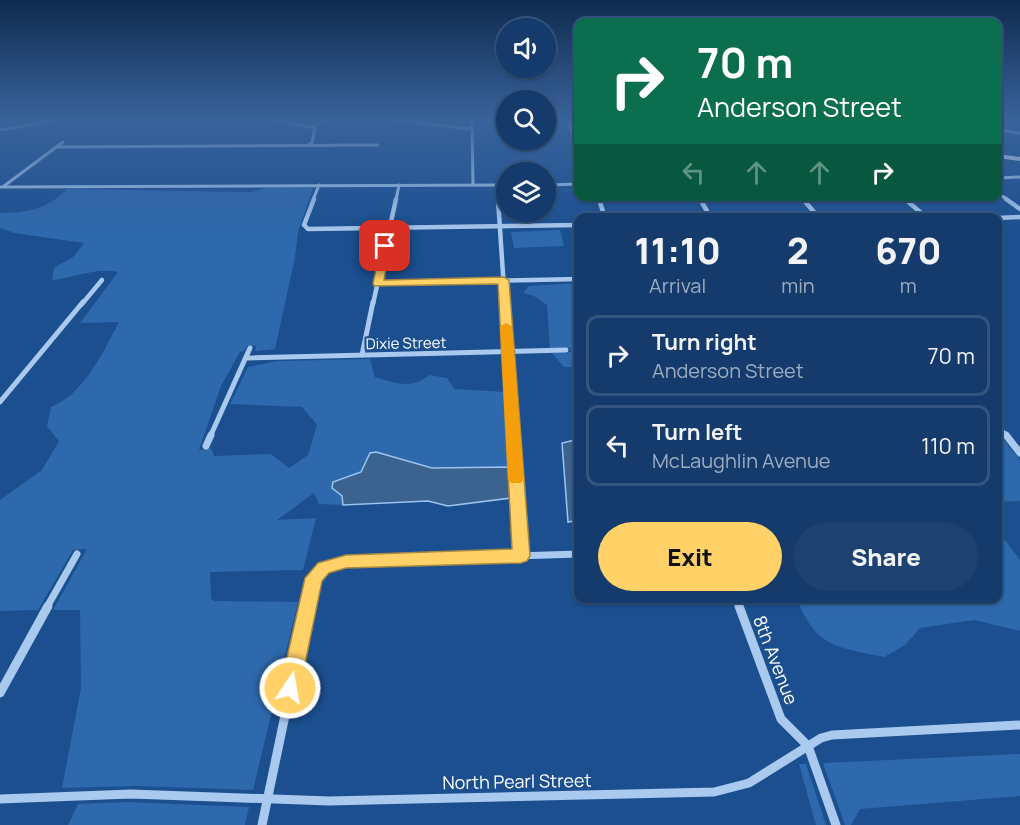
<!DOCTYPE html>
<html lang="en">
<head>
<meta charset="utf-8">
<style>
  :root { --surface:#143b6b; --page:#1d4271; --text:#f1f3f6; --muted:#9dadc1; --line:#33557e; --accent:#ffd166 }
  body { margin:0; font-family:Manrope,sans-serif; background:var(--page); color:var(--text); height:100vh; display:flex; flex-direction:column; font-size:22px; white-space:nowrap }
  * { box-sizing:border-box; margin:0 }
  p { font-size:20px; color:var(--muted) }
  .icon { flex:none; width:33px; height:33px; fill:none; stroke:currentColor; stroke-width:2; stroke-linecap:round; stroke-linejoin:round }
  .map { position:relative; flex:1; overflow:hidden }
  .side { position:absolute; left:574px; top:213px; width:428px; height:390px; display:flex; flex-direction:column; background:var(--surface); border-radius:12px; box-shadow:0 2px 4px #0004,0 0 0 2px var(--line) }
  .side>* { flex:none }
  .hud { position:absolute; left:574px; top:18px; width:428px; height:183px; border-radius:12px; box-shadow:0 2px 4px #0004,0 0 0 2px var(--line); background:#0b6e4f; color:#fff; overflow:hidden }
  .fabs { position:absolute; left:496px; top:18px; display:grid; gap:12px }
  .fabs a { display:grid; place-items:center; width:60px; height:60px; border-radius:50%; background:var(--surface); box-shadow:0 2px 4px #0004,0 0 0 2px var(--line); font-size:30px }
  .pin { position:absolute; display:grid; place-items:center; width:51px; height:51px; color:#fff; margin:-26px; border-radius:12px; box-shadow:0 3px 9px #0006 }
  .me { position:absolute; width:66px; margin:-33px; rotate:12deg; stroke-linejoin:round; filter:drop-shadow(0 0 4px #0008) }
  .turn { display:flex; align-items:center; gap:21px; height:126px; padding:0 24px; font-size:27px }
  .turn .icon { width:78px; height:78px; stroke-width:2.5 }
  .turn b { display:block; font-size:42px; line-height:51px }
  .lanes { display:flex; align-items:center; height:57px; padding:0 24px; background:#0003; justify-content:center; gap:30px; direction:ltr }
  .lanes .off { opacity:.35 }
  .eta { display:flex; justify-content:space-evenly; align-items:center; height:102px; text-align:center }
  .eta b { font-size:36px; font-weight:800; line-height:42px }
  .primary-button { display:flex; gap:12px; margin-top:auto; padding:12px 24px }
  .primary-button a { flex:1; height:69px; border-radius:36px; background:var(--accent); color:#111; font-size:24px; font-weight:800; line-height:69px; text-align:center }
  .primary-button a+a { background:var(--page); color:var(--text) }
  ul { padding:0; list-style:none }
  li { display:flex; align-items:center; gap:18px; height:81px; margin:0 12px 9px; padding:0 12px; border:3px solid var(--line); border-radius:12px }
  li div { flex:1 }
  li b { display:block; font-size:22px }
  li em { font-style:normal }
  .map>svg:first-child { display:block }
</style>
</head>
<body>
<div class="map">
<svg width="1020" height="825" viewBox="0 0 1020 825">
  <rect width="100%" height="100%" fill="#1b4f8f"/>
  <g fill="#2e69ad">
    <path d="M264 188H313L298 232 295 257 275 349 255 351 256 346H247L244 351 240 352 221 386 199 450 211 448 214 456 271 454 289 468 308 455 317 425 302 407 230 404 248 367 278 361 370 359 375 377C396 383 411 390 429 375L447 378 454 389 505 392 509 467 432 468 398 459 333 482 332 488 342 496 343 505 319 504 314 493 277 520 316 518 303 570 210 572 211 599 215 601 298 602 253 790 135 786 62 788 81 688 80 610H53L87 549 73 550 38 610 0 611V500L42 470 59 441 47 426 51 407C84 394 103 352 119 322L80 323 118 272C96 267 74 278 52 280L54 268 73 257 84 243 14 233 0 228V213C29 212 46 210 67 189L252 192Z"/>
    <path d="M560 230 564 246 514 248 511 232Z"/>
    <path d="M579 283V367H564L552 353 571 352 570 348 550 349 547 305 534 296 523 293 529 286Z"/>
    <path d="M998 433 1020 460V501L998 502Z"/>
    <path d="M998 531 1020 560V631L974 620 920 628 905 645 884 657C837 647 816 648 797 599L998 598Z"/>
    <path d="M1020 754V796L860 809 851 825H845L823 763Z"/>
    <path d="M799 764H806L826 825H816Z"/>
    <path d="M128 802 249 807 245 825H68L78 804Z"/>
  </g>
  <g fill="#3c6290" stroke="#9cc4f0" stroke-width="1.5">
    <path d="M579 439V520L568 522 562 443Z"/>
    <path d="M376 452 432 468 509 467 511 498 448 506 428 501 343 505 342 496 332 488 333 482 361 472 370 453Z"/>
  </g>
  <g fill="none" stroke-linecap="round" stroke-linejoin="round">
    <g stroke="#a9c9ee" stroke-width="3">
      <path d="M267 119 311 127"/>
      <path d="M387 119 471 129"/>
      <path d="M472 119 473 185"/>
      <path d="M568 119 579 152"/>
      <path d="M311 127 329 119"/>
      <path d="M0 130 62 119"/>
      <path d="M998 130 1020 133"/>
      <path d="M308 145 312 143 315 128 311 127"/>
      <path d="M56 147 378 145"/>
      <path d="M998 178 1020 177"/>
      <path d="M497 185 498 200"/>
      <path d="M546 185 579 184"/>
      <path d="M4 186 63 142"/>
      <path d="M0 187 507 185"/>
      <path d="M998 193 1008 200"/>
      <path d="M598 196 599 200"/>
      <path d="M698 196 701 200"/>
      <path d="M801 196 805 200"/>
      <path d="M902 196 907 200"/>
      <path d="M313 200 319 185"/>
      <path d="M396 200 399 185"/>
    </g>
    <g stroke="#a9c9ee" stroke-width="4.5">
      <path d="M314 199 304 225 308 229 579 225"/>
      <path d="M498 199 505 304"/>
      <path d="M599 199 605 218"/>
      <path d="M700 199 711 218"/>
      <path d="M803 199 819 218"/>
      <path d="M905 199 927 218"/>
      <path d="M1006 199 1020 209"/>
      <path d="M998 218 1020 217"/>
      <path d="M378 283 579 279"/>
      <path d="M82 304 102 280"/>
      <path d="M373 304 396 199"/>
    </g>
    <g stroke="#a9c9ee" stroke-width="5">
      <path d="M505 302 513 437"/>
      <path d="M362 355 373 302"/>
      <path d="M246 358 566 350"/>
      <path d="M0 402 83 302"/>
      <path d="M998 426 1007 437"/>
      <path d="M210 437 250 348"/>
    </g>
    <g stroke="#a9c9ee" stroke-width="7">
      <path d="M513 435 521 556"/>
      <path d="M1006 435 1020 453"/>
      <path d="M206 446 211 435"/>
      <path d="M736 598 739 607"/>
      <path d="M47 607 77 554"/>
      <path d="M308 607C314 578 314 568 346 561L579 554"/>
    </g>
    <g stroke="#a9c9ee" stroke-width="9">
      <path d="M739 606 781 719 808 746 836 825"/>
      <path d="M0 693 48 606"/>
      <path d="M0 799 131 794 329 801 714 792 749 783 821 738 832 735 1020 725"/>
      <path d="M262 825 308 606"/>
    </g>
    <path fill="#f0f6ff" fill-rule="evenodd" d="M998 154 1020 157V161L998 158Z"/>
  </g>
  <linearGradient id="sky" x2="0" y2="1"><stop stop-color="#0f2b4f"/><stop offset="0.51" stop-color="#39639b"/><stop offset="1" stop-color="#39639b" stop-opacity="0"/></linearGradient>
  <rect width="1020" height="234" fill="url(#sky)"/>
  <path fill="#ffd166" stroke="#a68842" stroke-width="1.5" d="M382 244 390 246 384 280 504 277 509 280 530 556 527 561 521 563 346 568 329 573 322 581 300 688 297 694 290 697 283 694 280 688 305 578 318 563 346 555 512 549 498 284 374 286 373 283Z"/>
  <path fill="#f59e0b" d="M506 323 512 326 524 479 521 483H511L508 479 500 326Z"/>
  <g text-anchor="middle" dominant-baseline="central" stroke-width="4.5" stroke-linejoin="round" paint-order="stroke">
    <g font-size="15" fill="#fff" stroke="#1b4f8f">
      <text transform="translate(406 343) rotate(-1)">Dixie Street</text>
    </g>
    <g font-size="18" fill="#fff" stroke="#1b4f8f">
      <text transform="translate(776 660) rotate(69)">8th Avenue</text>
      <text transform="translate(517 781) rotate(-1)">North Pearl Street</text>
    </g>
  </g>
</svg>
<div class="fabs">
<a><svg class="icon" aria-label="sound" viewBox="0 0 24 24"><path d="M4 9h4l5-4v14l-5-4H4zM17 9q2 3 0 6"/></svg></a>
<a><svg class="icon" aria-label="search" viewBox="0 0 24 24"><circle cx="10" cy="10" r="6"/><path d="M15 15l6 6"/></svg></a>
<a><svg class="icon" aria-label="layers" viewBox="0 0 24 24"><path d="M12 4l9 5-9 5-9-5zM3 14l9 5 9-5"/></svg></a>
</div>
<div class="pin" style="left:385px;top:246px;background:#d93025"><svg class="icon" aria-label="arrive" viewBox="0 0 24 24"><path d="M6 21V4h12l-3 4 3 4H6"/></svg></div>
<svg class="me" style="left:290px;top:688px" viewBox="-20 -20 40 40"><circle r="17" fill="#ffd166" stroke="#fff" stroke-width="3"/><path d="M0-11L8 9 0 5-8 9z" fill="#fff"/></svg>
<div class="hud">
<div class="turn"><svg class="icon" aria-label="right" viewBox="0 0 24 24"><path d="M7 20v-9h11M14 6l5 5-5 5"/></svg><div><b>70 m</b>Anderson Street</div></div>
<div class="lanes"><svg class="icon off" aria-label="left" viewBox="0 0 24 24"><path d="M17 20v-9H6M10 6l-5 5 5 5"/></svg><svg class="icon off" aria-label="ahead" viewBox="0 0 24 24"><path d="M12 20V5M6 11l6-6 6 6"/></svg><svg class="icon off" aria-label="ahead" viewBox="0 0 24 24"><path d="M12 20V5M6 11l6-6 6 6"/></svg><svg class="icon" aria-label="right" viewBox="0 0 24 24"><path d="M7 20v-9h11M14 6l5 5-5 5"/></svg></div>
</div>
<section class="side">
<div class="eta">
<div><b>11:10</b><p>Arrival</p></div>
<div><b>2</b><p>min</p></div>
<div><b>670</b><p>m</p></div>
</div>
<ul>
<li><svg class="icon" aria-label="right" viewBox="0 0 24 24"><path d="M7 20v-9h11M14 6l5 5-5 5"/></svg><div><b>Turn right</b><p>Anderson Street</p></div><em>70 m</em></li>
<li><svg class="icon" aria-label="left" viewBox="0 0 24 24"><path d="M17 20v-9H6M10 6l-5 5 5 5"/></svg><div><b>Turn left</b><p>McLaughlin Avenue</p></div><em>110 m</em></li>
</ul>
<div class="primary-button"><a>Exit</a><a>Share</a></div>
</section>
</div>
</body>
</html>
